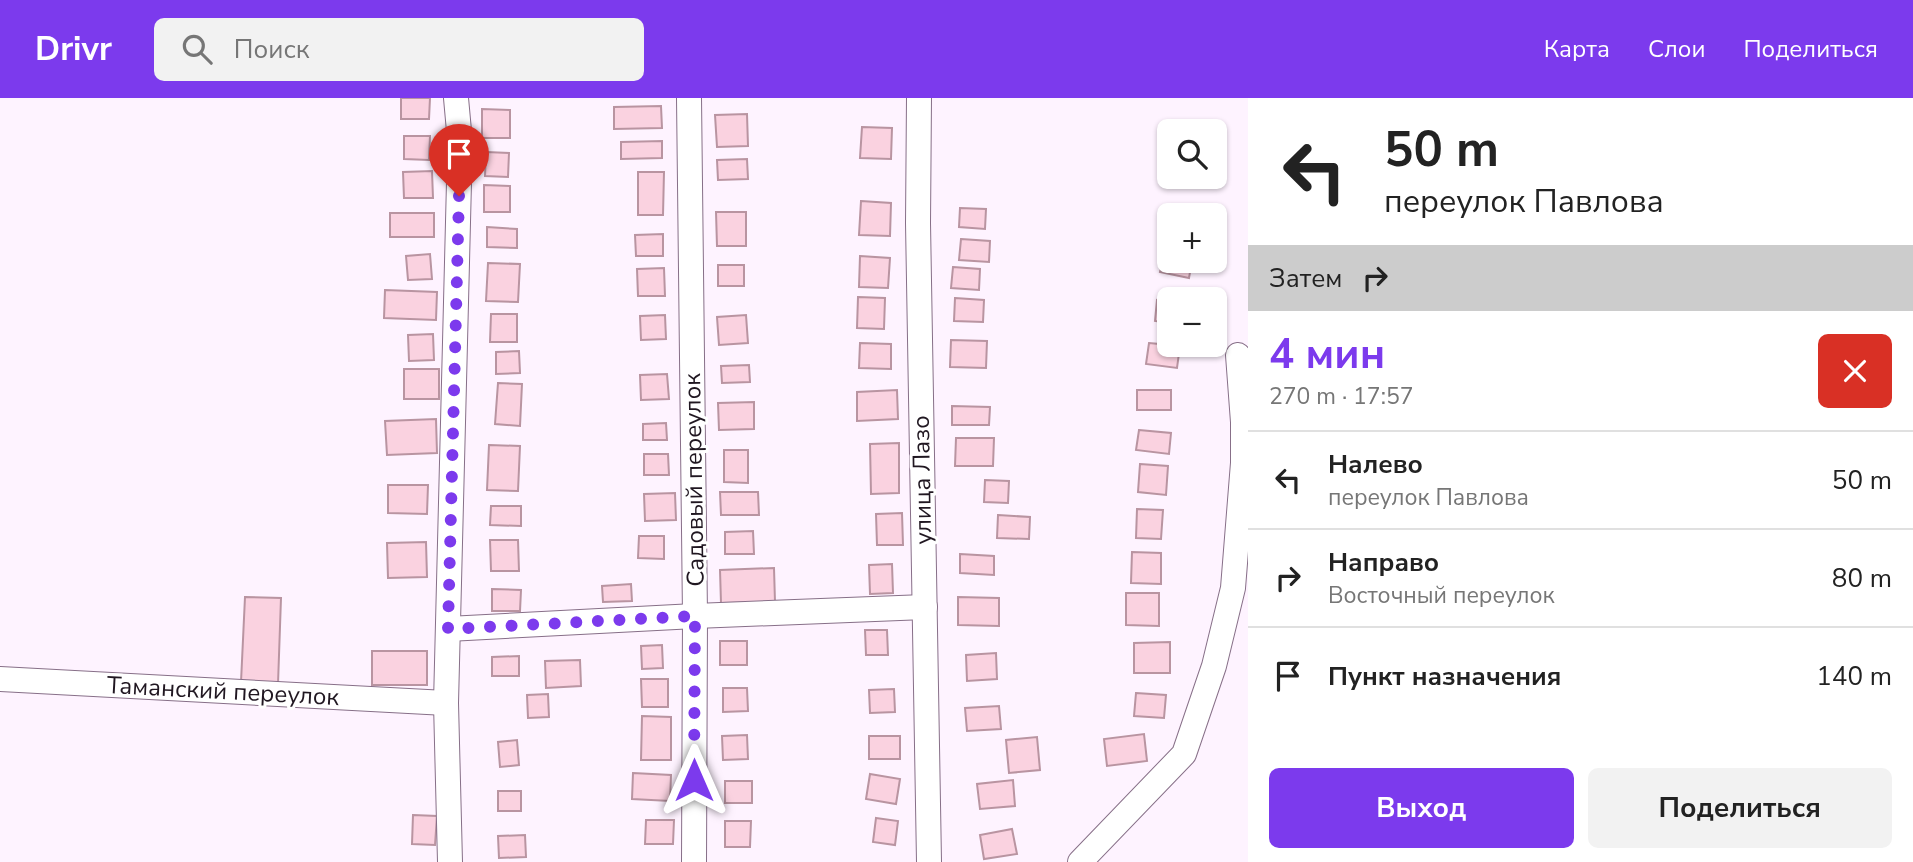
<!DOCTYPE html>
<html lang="ru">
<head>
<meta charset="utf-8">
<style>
  :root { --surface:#fff; --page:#f2f2f2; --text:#222; --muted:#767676; --line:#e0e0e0; --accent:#7c3aed }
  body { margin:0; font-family:"Nunito Sans",sans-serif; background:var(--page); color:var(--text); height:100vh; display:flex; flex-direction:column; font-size:26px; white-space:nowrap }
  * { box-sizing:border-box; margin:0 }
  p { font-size:23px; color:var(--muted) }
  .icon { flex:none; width:38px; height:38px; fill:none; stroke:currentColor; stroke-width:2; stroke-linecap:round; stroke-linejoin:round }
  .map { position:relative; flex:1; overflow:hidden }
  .drawer { display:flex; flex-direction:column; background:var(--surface); width:665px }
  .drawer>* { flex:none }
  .guide { background:#fff; color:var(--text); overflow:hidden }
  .tools { position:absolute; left:1157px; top:21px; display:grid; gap:14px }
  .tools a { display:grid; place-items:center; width:70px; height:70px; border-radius:10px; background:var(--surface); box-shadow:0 2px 5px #0004; font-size:35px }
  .pin { position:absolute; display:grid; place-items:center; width:60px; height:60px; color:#fff; margin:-72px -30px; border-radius:50% 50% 50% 0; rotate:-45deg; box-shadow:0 0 7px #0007 }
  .pin .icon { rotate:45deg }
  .me { position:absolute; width:77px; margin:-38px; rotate:0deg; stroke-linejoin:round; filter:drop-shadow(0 0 5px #0008) }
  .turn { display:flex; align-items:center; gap:24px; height:147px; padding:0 21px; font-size:32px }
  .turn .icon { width:91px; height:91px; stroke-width:2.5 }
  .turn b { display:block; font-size:49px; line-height:60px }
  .then { display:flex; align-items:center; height:66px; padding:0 21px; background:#0003; gap:14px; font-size:26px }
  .round { display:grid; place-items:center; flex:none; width:74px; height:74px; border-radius:10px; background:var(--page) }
  .overview { display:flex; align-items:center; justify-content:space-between; height:119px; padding:0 21px }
  h1 { font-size:42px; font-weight:700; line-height:52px; color:var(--accent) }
  .button { display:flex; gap:14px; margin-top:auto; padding:14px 21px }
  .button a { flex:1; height:80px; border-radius:10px; background:var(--accent); color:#fff; font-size:28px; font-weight:700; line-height:80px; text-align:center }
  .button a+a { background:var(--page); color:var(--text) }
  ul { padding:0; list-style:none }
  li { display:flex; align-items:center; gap:21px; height:98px; padding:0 21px; border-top:2px solid var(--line) }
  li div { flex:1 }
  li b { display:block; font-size:26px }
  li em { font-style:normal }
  header { display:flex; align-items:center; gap:42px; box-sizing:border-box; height:98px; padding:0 35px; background:var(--accent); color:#fff }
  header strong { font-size:33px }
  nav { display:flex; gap:38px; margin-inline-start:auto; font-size:24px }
  .search { width:490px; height:63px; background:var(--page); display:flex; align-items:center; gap:18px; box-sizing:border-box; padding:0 24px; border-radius:10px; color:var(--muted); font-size:26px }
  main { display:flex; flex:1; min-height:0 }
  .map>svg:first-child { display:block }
</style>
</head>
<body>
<header>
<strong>Drivr</strong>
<div class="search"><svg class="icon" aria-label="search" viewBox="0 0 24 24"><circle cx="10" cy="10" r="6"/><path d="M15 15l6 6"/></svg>Поиск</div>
<nav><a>Карта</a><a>Слои</a><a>Поделиться</a></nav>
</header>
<main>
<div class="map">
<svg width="1248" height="764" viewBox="0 0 1248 764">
  <rect width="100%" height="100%" fill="#fef3ff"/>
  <g fill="#fad2e0" stroke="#b994a1" stroke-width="2">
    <path d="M401 0H430L429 21H401Z"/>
    <path d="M661 8 662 30 614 31V9Z"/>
    <path d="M482 11 510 12V40H482Z"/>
    <path d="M747 16 748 48 717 49 715 17Z"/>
    <path d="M862 29 892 30 891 61 860 60Z"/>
    <path d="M404 38H430L429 62 404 61Z"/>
    <path d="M662 43V60L621 61V44Z"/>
    <path d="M486 54 509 55 508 79 485 78Z"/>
    <path d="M747 61 748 81 718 82 717 62Z"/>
    <path d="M432 73 433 100H404L403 74Z"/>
    <path d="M638 74H664L663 117H638Z"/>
    <path d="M484 87 510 88V114H484Z"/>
    <path d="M861 103 891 105 890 138 859 137Z"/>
    <path d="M960 110 986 111 985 131 959 129Z"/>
    <path d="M716 114H746V148H717Z"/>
    <rect x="390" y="115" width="44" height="24"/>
    <path d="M487 129 517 131V150L487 149Z"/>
    <path d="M663 136V158H636L635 137Z"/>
    <path d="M961 141 990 143 989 164 959 162Z"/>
    <path d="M1165 153 1169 154V163H1192L1189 180 1160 174Z"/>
    <path d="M430 156 432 181 408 182 406 158Z"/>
    <path d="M860 158 890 160 888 190 859 189Z"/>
    <path d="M488 165 520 166 518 204 486 203Z"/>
    <rect x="718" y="167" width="26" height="21"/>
    <path d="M953 169 980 171 979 192 951 190Z"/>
    <path d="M664 170 665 198H638L637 171Z"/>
    <path d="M385 192 437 194 436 222 384 220Z"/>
    <path d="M858 199 885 200 884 231 857 230Z"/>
    <path d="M955 200 984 202 983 224 954 223Z"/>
    <path d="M1157 202 1169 204V225L1155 223Z"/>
    <path d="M491 216H517V244H490Z"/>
    <path d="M665 217 666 241 641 242 640 218Z"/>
    <path d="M746 217 748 245 719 247 717 219Z"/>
    <path d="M433 236 434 262 409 263 408 237Z"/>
    <path d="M951 242 987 243 986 270 950 269Z"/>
    <path d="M860 245 891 246V271L859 270Z"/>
    <path d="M1149 245 1180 248 1177 270 1146 266Z"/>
    <path d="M519 253 520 275 496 276V254Z"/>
    <path d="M749 267 750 284 722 285 721 268Z"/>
    <rect x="404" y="271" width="35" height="30"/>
    <path d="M667 276 669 301 641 302 640 277Z"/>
    <path d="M498 285 522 286 520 328 495 326Z"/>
    <path d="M897 292 898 321 857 323V294Z"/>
    <rect x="1137" y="292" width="34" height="20"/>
    <path d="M754 304V331L719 332 718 305Z"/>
    <path d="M952 308 990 309 989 327H952Z"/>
    <path d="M436 321 437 355 387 357 385 323Z"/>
    <path d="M666 325 667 342H643V326Z"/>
    <path d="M1139 332 1171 335 1169 356 1136 352Z"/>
    <path d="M956 340H994L993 368H955Z"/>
    <path d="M899 345V395L871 396 870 346Z"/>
    <path d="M489 347 520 348 518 393 487 392Z"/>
    <path d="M724 352H748V385L724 384Z"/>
    <path d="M644 356H668L669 377H644Z"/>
    <path d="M1140 366 1168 368 1166 397 1138 394Z"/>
    <path d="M985 382 1009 383 1008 405 984 404Z"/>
    <path d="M388 387H428L427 416 388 415Z"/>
    <path d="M720 394H758L759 417H721Z"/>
    <path d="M675 395 676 422 645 423 644 396Z"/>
    <path d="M491 408H521V428L490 427Z"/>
    <path d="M1137 411 1163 412 1161 441 1136 440Z"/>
    <path d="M902 415 903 447H877L876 416Z"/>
    <path d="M998 417 1030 419 1029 441 997 440Z"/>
    <path d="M753 433 754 456H725V434Z"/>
    <path d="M639 438H664V461L638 460Z"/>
    <path d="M490 442H518L519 473H491Z"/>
    <path d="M426 444 427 479 388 480 387 445Z"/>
    <path d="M1132 454 1161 455V486L1131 485Z"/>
    <path d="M960 456 994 458V477L960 475Z"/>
    <path d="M892 466 893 495 870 496 869 467Z"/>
    <path d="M774 470 775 504 721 505 720 472Z"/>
    <path d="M631 486 632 503 603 504 602 488Z"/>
    <path d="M492 491 521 492 520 513H492Z"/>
    <path d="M1126 495H1159V528L1126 527Z"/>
    <path d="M245 499 281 500 278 586 241 584Z"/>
    <path d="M958 499 999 500V528L958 527Z"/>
    <path d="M865 532H887L888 557H866Z"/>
    <rect x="720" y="543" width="27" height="24"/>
    <path d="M1170 544V575H1134V545Z"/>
    <path d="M662 547 663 570 642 571 641 548Z"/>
    <rect x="372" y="553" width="55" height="34"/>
    <path d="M996 555 997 581 967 583 966 557Z"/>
    <path d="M519 558V578H492V559Z"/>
    <path d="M580 562 581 588 546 590 545 563Z"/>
    <path d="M641 581H668V609H642Z"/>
    <path d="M723 590H747L748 613 723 614Z"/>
    <path d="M894 591 895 614 870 615 869 592Z"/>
    <path d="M1136 595 1166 597 1164 620 1134 618Z"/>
    <path d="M548 596 549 619 528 620 527 597Z"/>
    <path d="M999 608 1001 631 967 633 965 610Z"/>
    <path d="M642 618 671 619V662H641Z"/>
    <path d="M1144 636 1147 663 1107 668 1104 641Z"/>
    <path d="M747 637 748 661 723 662 722 638Z"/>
    <rect x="869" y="638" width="31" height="23"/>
    <path d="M1037 639 1040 672 1009 675 1006 642Z"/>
    <path d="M517 642 519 667 500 669 498 644Z"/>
    <path d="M633 675 671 677 670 703 632 701Z"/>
    <path d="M870 676 900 681 896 706 866 701Z"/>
    <path d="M1013 682 1015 708 980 711 977 686Z"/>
    <rect x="725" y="683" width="27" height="22"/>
    <rect x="498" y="693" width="23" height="20"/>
    <path d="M413 717 437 718 435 747 412 746Z"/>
    <path d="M876 720 898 723 895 747 873 744Z"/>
    <path d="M646 722H674L673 746H645Z"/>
    <path d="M725 723H751L750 749H725Z"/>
    <path d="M1012 731 1017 756 984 761 980 737Z"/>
    <path d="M525 737 526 759 499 760 498 738Z"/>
  </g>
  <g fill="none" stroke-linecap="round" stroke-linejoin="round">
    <g stroke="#876f88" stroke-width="26">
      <g id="minor">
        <path d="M689 0 695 518 694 764"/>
        <path d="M919 0 918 125 929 764"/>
        <path d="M448 531 695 518 925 509"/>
        <path d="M0 581 446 605"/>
        <path d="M450 764 446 605 460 44 456 0"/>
        <path d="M1080 764 1184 656 1214 568 1233 490 1243 365V324L1238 257"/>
      </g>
    </g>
    <use href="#minor" stroke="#fff" stroke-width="24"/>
  </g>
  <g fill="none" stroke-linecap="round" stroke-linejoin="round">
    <path stroke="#7c3aed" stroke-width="12" stroke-dasharray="0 21.6" d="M459 98 448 531 695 518 694 682"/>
  </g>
  <g text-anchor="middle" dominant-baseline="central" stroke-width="6" stroke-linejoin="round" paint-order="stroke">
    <g font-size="24" fill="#201721" stroke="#fff">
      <text transform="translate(694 382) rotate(-91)">Садовый переулок</text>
      <text transform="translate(922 382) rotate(-91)">улица Лазо</text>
      <text transform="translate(223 593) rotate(3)">Таманский переулок</text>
    </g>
  </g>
</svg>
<div class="tools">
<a><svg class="icon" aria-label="search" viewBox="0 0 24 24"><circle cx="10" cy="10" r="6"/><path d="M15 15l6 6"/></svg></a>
<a>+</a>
<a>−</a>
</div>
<div class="pin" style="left:459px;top:98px;background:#d93025"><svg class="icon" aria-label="arrive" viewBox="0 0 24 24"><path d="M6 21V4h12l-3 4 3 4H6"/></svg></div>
<svg class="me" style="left:694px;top:682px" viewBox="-20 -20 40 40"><path d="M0-17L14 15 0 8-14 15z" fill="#7c3aed" stroke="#fff" stroke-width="4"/></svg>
</div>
<section class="drawer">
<div class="guide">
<div class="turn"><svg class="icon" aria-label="left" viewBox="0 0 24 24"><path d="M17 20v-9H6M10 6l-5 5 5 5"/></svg><div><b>50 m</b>переулок Павлова</div></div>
<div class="then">Затем<svg class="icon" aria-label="right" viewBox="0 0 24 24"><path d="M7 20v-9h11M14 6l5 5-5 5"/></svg></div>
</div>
<div class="overview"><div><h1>4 мин</h1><p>270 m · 17:57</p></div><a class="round" style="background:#d93025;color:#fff"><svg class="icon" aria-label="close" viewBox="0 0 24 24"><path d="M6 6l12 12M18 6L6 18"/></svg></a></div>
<ul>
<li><svg class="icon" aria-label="left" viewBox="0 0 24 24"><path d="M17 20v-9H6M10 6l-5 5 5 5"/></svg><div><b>Налево</b><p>переулок Павлова</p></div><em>50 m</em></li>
<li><svg class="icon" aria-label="right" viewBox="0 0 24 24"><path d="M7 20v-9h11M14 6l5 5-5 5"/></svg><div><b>Направо</b><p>Восточный переулок</p></div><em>80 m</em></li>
<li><svg class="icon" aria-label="arrive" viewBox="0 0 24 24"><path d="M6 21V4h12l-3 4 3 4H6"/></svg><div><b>Пункт назначения</b></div><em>140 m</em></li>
</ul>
<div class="button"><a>Выход</a><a>Поделиться</a></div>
</section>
</main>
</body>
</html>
